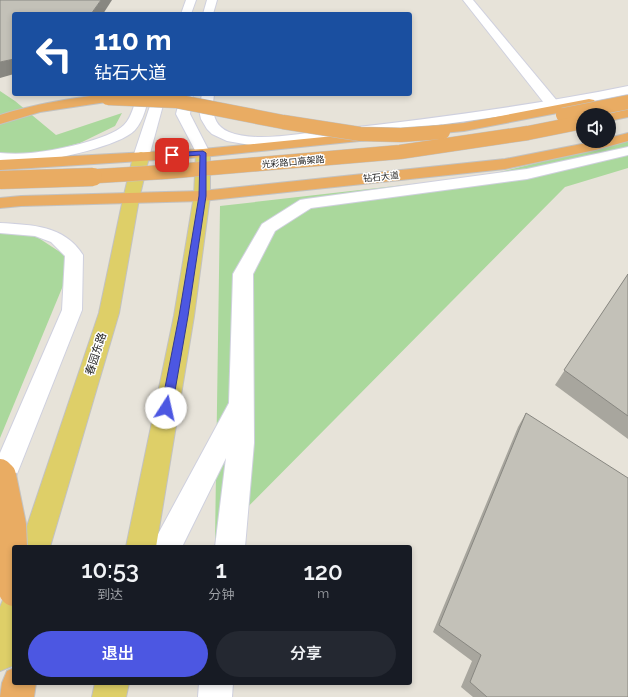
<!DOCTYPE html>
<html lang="zh">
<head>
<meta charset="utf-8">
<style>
  :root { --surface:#171b24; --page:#242831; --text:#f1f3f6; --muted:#9ea1a6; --accent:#4c57e2 }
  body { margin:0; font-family:Raleway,"Noto Sans SC",sans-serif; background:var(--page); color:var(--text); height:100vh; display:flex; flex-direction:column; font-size:15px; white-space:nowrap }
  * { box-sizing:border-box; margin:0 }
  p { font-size:13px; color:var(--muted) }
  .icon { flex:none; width:22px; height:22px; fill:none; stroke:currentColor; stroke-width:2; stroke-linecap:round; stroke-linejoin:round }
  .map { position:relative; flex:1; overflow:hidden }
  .panel { position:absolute; left:12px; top:545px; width:400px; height:140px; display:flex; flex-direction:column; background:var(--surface); border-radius:4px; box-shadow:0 2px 6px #0003 }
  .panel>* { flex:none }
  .hud { position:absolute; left:12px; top:12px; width:400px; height:84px; border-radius:4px; box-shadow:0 2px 6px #0003; background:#1a4fa0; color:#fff; overflow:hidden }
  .buttons { position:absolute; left:576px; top:108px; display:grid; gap:8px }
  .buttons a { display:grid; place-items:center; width:40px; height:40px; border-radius:50%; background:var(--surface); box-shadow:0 2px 6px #0003; font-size:20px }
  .pin { position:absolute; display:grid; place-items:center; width:34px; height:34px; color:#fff; margin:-17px; border-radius:8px; box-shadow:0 2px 6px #0006 }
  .me { position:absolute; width:44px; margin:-22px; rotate:10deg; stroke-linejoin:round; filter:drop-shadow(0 0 3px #0008) }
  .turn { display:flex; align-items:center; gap:14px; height:84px; padding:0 16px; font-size:18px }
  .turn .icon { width:52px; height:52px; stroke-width:2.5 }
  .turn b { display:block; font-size:28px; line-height:34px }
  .eta { display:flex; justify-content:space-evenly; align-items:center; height:68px; text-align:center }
  .eta b { font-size:24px; font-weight:600; line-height:28px }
  .cta { display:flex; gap:8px; margin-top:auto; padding:8px 16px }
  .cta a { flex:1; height:46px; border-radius:24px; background:var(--accent); color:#fff; font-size:16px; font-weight:600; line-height:46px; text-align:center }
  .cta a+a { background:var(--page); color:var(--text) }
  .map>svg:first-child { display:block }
</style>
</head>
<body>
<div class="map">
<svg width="628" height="697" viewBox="0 0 628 697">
  <rect width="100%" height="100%" fill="#e7e3d9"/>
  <g fill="#aad89c">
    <path d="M0 91 15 101 56 135 122 113 115 126 80 143 39 154H0Z"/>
    <path d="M628 141V168L565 187 215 540 220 206 483 176Z"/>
    <path d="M0 232 34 235 66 256 67 276 0 438Z"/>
  </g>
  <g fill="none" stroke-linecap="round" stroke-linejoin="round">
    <g stroke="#cfd0de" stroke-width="2">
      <path id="street" d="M463 0H473L558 102 560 105 558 108H548Z"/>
    </g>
    <g stroke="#cfd0de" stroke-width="2">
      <g id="secondary">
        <path d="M186 0H196L191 14H181Z"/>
        <path d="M207 0H217L213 14H203Z"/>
        <path d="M628 86V94L553 109 402 130 256 146 227 141 212 134 207 129 201 119 199 110 202 94H214C212 110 212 125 229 132 255 143 303 133 331 130 431 119 530 106 628 86Z"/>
        <path d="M138 94H150C146 106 144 120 135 130 120 146 56 159 34 162 22 163 11 163 0 163V153C10 154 21 154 31 153 52 151 109 140 124 125 132 117 134 104 138 94Z"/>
        <path d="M154 94H166L149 157 146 160 141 162 136 160 133 157Z"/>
        <path d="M181 94H193L190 114 210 153 208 156 203 157 198 156 176 114Z"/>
        <path d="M628 147V155L527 179 311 208 275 231 253 274 254 443 245 547H215L226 458 182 547H151L229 403 233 274 262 224 300 200 306 199 527 169Z"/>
        <path d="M0 223C32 225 64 225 83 255L82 310 13 484 10 493 0 497V453L62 310 65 256 51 242 35 236 0 233Z"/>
        <path d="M199 683H233L232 697H198Z"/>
      </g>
    </g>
    <g stroke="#c2c2c2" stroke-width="2">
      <g id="primary">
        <path d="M203 149 208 150 210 153V196L194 316 156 547H126L174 316 194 196 196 153 198 150Z"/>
        <path d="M141 152 146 154 149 157 139 199 119 313 50 547H20L99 313 123 199 133 157 136 154Z"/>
        <path d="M14 595V660L12 666 0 671V607L3 600Z"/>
        <path d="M95 683H129L126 697H92Z"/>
      </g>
    </g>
    <g stroke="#c2c2c2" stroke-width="2">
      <g id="highway">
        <path d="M108 94 113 95 114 98 113 101 40 112 0 124V115C35 104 71 98 108 94Z"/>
        <path d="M589 99 594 100 596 103 594 106 464 131 420 135 415 134 413 131 415 128 420 127 464 123Z"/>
        <path d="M628 109V117L609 121V115H604Z"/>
        <path d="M374 132 379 133 381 136 379 139 203 157 0 170V160L203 149Z"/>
        <path d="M628 133V141L595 150 505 169 202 201 21 206 0 208V198L21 196 202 191 505 159 597 141H609V138Z"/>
        <path d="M14 668V683H36L34 697H0L2 683 7 671Z"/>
      </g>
    </g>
    <use href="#street" fill="#fff" fill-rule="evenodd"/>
    <use href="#secondary" fill="#fff" fill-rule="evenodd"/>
    <use href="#primary" fill="#decf68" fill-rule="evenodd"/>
    <use href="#highway" fill="#e9ac63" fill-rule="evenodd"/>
    <g stroke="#c2c2c2" stroke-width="15" stroke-linecap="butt">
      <g id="highway-bridge-far3">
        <path d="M108 98 176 101 283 122 360 134 401 135 443 132"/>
        <path d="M563 115 628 102"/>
        <path d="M65 178 165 172 400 152 528 133 583 122"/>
      </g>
    </g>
    <g stroke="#c2c2c2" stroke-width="19" stroke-linecap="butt">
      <path id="highway-bridge-far2" d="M0 180 93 177"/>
    </g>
    <g stroke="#c2c2c2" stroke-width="25" stroke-linecap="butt">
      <path id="highway-bridge-far1" d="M0 471 1 477"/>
    </g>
    <g stroke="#c2c2c2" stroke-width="32" stroke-linecap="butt">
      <path id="highway-bridge" d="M1 476 11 525 14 591"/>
    </g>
    <use href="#highway-bridge-far3" stroke="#e9ac63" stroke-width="14"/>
    <use href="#highway-bridge-far2" stroke="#e9ac63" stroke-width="18"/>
    <use href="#highway-bridge-far1" stroke="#e9ac63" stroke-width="24"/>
    <use href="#highway-bridge" stroke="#e9ac63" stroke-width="30"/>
  </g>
  <g fill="#a8a69e">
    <path d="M628 274V439L555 385Z"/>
    <path d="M526 413 628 697H473L461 687 472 661 433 632 518 427Z"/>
  </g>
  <g fill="#888781">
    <path d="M101 0H112L103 14H91Z"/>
    <path d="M14 59V74L0 78V62Z"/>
  </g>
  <g fill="#c3c1b8" stroke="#888781">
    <path d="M0 0H101L91 14H14V59L0 62Z"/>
    <path d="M628 274V416L564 370Z"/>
    <path d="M526 413 628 478V697H487L470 682 481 655 439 625Z"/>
  </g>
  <path fill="#4c57e2" stroke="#313993" d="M203 151 206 153V196L188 316 172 408 170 411 166 413 163 411 161 408 179 316 199 196 200 155 172 157 169 155 172 153Z"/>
  <g text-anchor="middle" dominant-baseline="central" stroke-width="3" stroke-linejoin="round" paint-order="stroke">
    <g font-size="9" fill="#262626" stroke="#fff">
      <text transform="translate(293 162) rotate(-5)">光彩路口高架路</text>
      <text transform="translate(381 177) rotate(-6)">钻石大道</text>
    </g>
    <g font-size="11" fill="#262626" stroke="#fff">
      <text transform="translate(96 354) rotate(-72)">春园东路</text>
    </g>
  </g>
</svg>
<div class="buttons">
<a><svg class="icon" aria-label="sound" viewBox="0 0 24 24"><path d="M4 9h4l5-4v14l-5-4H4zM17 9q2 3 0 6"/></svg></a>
</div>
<div class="pin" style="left:172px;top:155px;background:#d93025"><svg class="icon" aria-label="arrive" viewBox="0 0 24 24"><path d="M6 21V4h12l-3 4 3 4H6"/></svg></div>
<svg class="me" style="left:166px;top:408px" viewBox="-20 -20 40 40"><circle r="19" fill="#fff"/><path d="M0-13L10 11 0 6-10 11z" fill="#4c57e2"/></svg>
<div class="hud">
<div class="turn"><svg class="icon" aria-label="left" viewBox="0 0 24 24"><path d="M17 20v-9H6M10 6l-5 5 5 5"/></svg><div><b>110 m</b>钻石大道</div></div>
</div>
<section class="panel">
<div class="eta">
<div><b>10:53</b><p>到达</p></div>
<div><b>1</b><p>分钟</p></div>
<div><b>120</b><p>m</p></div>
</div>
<div class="cta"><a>退出</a><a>分享</a></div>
</section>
</div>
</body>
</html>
